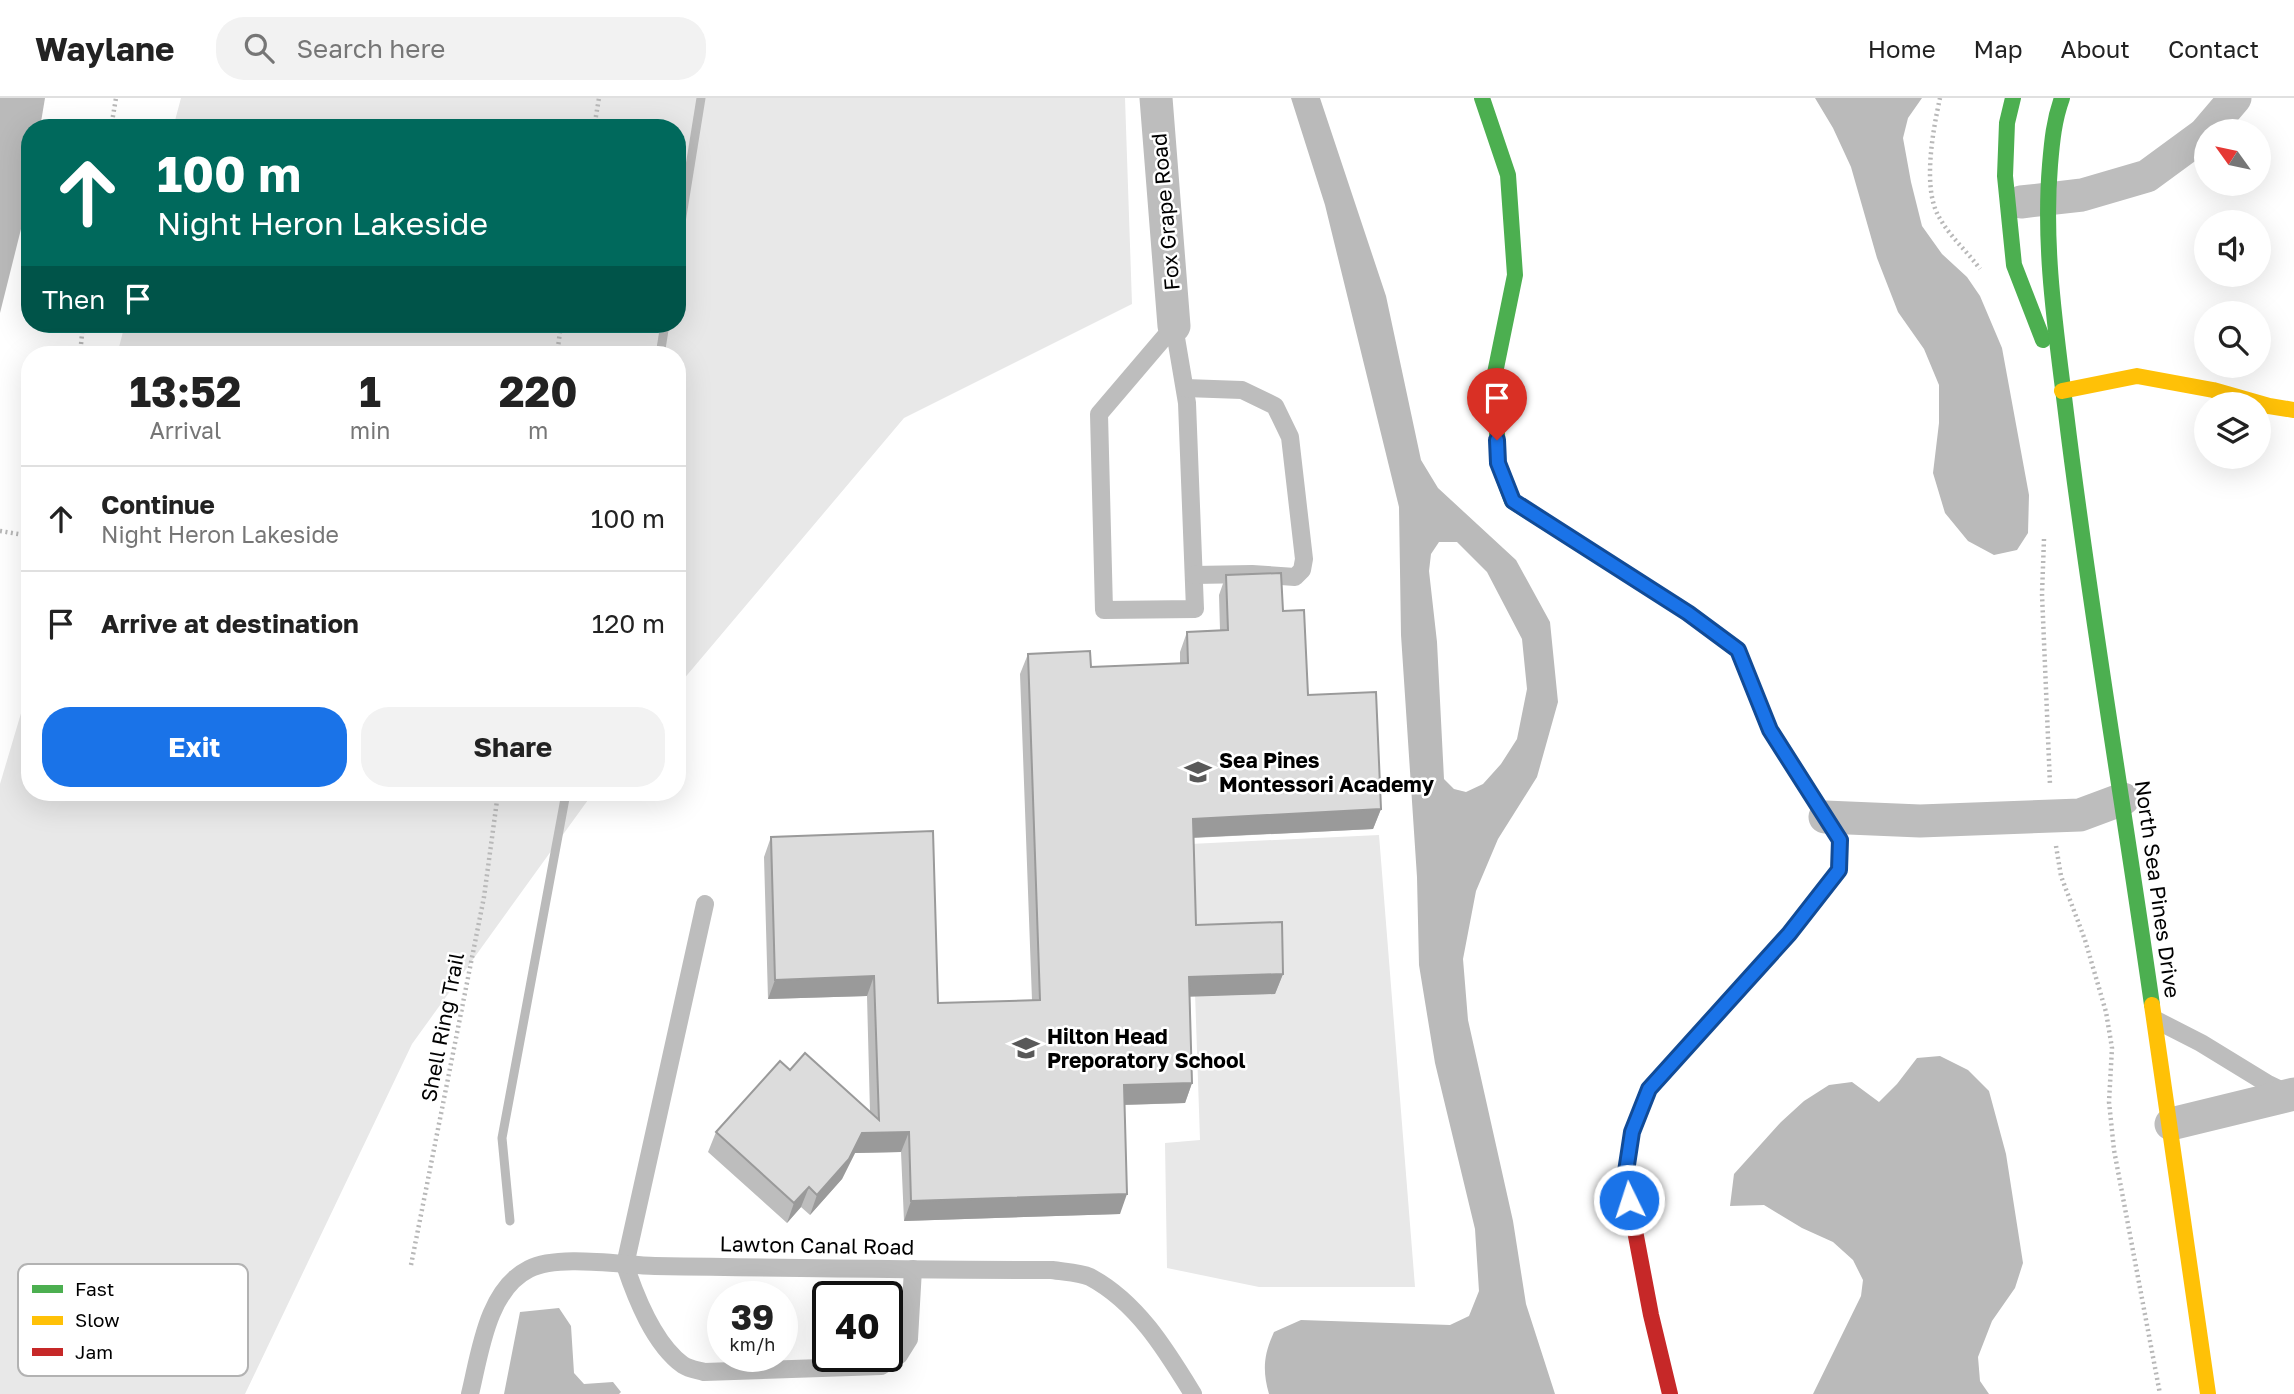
<!DOCTYPE html>
<html lang="en">
<head>
<meta charset="utf-8">
<style>
  :root { --surface:#fff; --page:#f2f2f2; --text:#222; --muted:#767676; --line:#e0e0e0; --accent:#1a73e8 }
  body { margin:0; font-family:"Golos Text",sans-serif; background:var(--page); color:var(--text); height:100vh; display:flex; flex-direction:column; font-size:26px; white-space:nowrap }
  * { box-sizing:border-box; margin:0 }
  p { font-size:23px; color:var(--muted) }
  .icon { flex:none; width:38px; height:38px; fill:none; stroke:currentColor; stroke-width:2; stroke-linecap:round; stroke-linejoin:round }
  .map { position:relative; flex:1; overflow:hidden }
  .sheet { position:absolute; left:21px; top:248px; width:665px; height:455px; display:flex; flex-direction:column; background:var(--surface); border-radius:28px; box-shadow:0 7px 28px #0002 }
  .sheet>* { flex:none }
  .guide { position:absolute; left:21px; top:21px; width:665px; height:214px; border-radius:28px; box-shadow:0 7px 28px #0002; background:#00695c; color:#fff; overflow:hidden }
  .needle { width:46px; rotate:303deg }
  .tools { position:absolute; left:2194px; top:21px; display:grid; gap:14px }
  .tools a { display:grid; place-items:center; width:77px; height:77px; border-radius:50%; background:var(--surface); box-shadow:0 7px 28px #0002; font-size:35px }
  .speed { position:absolute; left:707px; top:1183px; display:flex; gap:14px; font-size:35px; font-weight:700; text-align:center }
  .speed>* { display:grid; place-content:center; width:91px; height:91px; border-radius:50%; background:var(--surface); box-shadow:0 7px 28px #0002; line-height:1 }
  .speed small { font-size:18px; font-weight:400 }
  .speed .limit { border:4px solid #111; border-radius:10px; background:#fff; color:#111 }
  .pin { position:absolute; display:grid; place-items:center; width:60px; height:60px; color:#fff; margin:-72px -30px; border-radius:50% 50% 50% 0; rotate:-45deg; box-shadow:0 0 7px #0007 }
  .pin .icon { rotate:45deg }
  .me { position:absolute; width:77px; margin:-38px; rotate:356deg; stroke-linejoin:round; filter:drop-shadow(0 0 5px #0008) }
  .turn { display:flex; align-items:center; gap:24px; height:147px; padding:0 21px; font-size:32px }
  .turn .icon { width:91px; height:91px; stroke-width:2.5 }
  .turn b { display:block; font-size:49px; line-height:60px }
  .then { display:flex; align-items:center; height:66px; padding:0 21px; background:#0003; gap:14px; font-size:26px }
  .eta { display:flex; justify-content:space-evenly; align-items:center; height:119px; text-align:center }
  .eta b { font-size:42px; font-weight:700; line-height:49px }
  .primary-button { display:flex; gap:14px; margin-top:auto; padding:14px 21px }
  .primary-button a { flex:1; height:80px; border-radius:28px; background:var(--accent); color:#fff; font-size:28px; font-weight:700; line-height:80px; text-align:center }
  .primary-button a+a { background:var(--page); color:var(--text) }
  ul { padding:0; list-style:none }
  li { display:flex; align-items:center; gap:21px; height:105px; padding:0 21px; border-top:2px solid var(--line) }
  li div { flex:1 }
  li b { display:block; font-size:26px }
  li em { font-style:normal }
  header { display:flex; align-items:center; gap:42px; box-sizing:border-box; height:98px; padding:0 35px; background:var(--surface); border-bottom:2px solid var(--line) }
  header strong { font-size:33px }
  nav { display:flex; gap:38px; margin-inline-start:auto; font-size:24px }
  .search { width:490px; height:63px; background:var(--page); display:flex; align-items:center; gap:18px; box-sizing:border-box; padding:0 24px; border-radius:28px; color:var(--muted); font-size:26px }
  .map>svg:first-child { display:block }
</style>
</head>
<body>
<header>
<strong>Waylane</strong>
<div class="search"><svg class="icon" aria-label="search" viewBox="0 0 24 24"><circle cx="10" cy="10" r="6"/><path d="M15 15l6 6"/></svg>Search here</div>
<nav><a>Home</a><a>Map</a><a>About</a><a>Contact</a></nav>
</header>
<div class="map">
<svg width="2294" height="1296" viewBox="0 0 2294 1296">
  <rect width="100%" height="100%" fill="#fff"/>
  <g fill="#e8e8e8">
    <path d="M181 0H1125L1132 206 904 320 677 589V257H117L125 226H677V30H173Z"/>
    <path d="M30 585V695H593L412 946 245 1296H0V686Z"/>
    <path d="M1379 737 1415 1189H1259L1167 1170 1165 1045 1200 1042 1190 746Z"/>
  </g>
  <g fill="#bababa" fill-rule="evenodd">
    <path d="M0 0H45L40 30H30V95L0 215Z"/>
    <path d="M1291 0H1320L1386 198 1421 362 1438 390 1516 462 1550 524 1558 604 1537 679 1498 741 1476 793 1463 861 1468 922 1513 1123 1526 1206 1555 1296H1269C1262 1272 1264 1256 1274 1234L1301 1222 1450 1227 1469 1218 1479 1193 1475 1131 1435 965 1419 867 1417 779 1401 537 1399 409 1325 107ZM1439 444H1457L1487 474 1522 541 1527 591 1517 641 1501 666 1483 686 1466 694 1454 691 1444 681 1437 544 1429 473 1431 456Z"/>
    <path d="M1815 0H1922L1908 20 1903 40 1911 84 1922 128 1942 156 1967 179 1980 198 2002 250 2029 397 2028 435 2017 452 1994 457 1968 443 1945 415 1933 375 1939 325V287L1924 251 1898 214 1877 160 1851 69 1833 30Z"/>
    <path d="M1940 958 1968 972 1989 993 2006 1056 2023 1165 2015 1190 1992 1223 1978 1259 1980 1283 1989 1296H1813L1861 1198 1863 1182 1853 1162 1833 1144 1802 1130 1764 1107 1730 1108 1734 1076 1781 1024 1804 1003 1829 987 1852 984 1879 1004 1897 986 1917 960Z"/>
    <path d="M559 1210 571 1228 574 1275 584 1286 613 1284 621 1294 619 1296H504L520 1214Z"/>
  </g>
  <g fill="none" stroke-linecap="round" stroke-linejoin="round">
    <g stroke="#bababa" stroke-width="9">
      <path d="M677 149 701 0"/>
      <path d="M660 257 665 226"/>
      <path d="M510 1123 502 1040 566 695"/>
    </g>
    <g stroke="#b8b8b8" stroke-width="4.5" stroke-dasharray="2 3.5" stroke-linecap="butt">
      <path d="M1940 0C1933 32 1922 90 1939 119 1950 139 1967 153 1980 171"/>
      <path d="M111 30 116 0"/>
      <path d="M594 30 599 0"/>
      <path d="M80 257 83 226"/>
      <path d="M557 257 561 226"/>
      <path d="M0 433 30 438"/>
      <path d="M2044 441 2042 496 2050 687"/>
      <path d="M2056 748 2061 778 2085 842 2106 914 2112 950 2109 1004 2114 1052 2160 1296"/>
      <path d="M411 1167 484 799 498 695"/>
    </g>
    <g stroke="#bdbdbd" stroke-width="18">
      <path d="M1174 228 1187 305 1195 511 1104 512 1099 316Z"/>
      <path d="M1185 290 1242 292 1275 308 1290 339 1304 461 1302 472 1295 479 1252 476 1194 477"/>
      <path d="M705 806 625 1167C636 1200 654 1246 683 1267 689 1271 697 1272 704 1274L881 1268 899 1257 909 1241 913 1171"/>
      <path d="M2156 922 2201 945 2268 986 2287 995"/>
      <path d="M470 1296C480 1255 487 1192 529 1171 558 1156 621 1167 655 1168 787 1170 920 1172 1052 1172 1064 1174 1079 1174 1090 1179 1137 1204 1166 1252 1193 1296"/>
    </g>
    <g stroke="#bdbdbd" stroke-width="33">
      <path d="M1156 0 1174 228"/>
      <path d="M2207 33 2235 0"/>
      <path d="M2021 104 2082 97 2147 78 2207 34"/>
      <path d="M1825 719 1920 723 2080 717 2123 701"/>
      <path d="M2171 1026 2294 996"/>
    </g>
    <g stroke="#4caf50" stroke-width="16">
      <path d="M1482 0 1508 77 1515 177 1495 275 1498 365 1512 403 1688 515 1738 552 1763 615"/>
      <path d="M2013 0 2007 25 2005 78 2014 167 2043 242"/>
      <path d="M2062 0C2054 22 2052 43 2050 67 2043 150 2056 233 2066 315 2090 513 2124 709 2152 907"/>
    </g>
    <g stroke="#ffc107" stroke-width="16">
      <path d="M2062 293 2137 278 2213 292 2269 308 2294 312"/>
      <path d="M2152 907 2208 1296"/>
      <path d="M1647 996 1649 991 1789 836 1830 784"/>
    </g>
    <g stroke="#c62828" stroke-width="16">
      <path d="M1763 615 1770 632 1840 742 1839 772 1830 784"/>
      <path d="M1647 996 1632 1034 1625 1080 1651 1217 1670 1296"/>
    </g>
  </g>
  <path fill="#bdbdbd" d="M1226 477 1283 513 1308 597 1381 711 1373 731 1193 740 1196 827 1283 876 1275 896 1190 898 1192 985 1185 1005 1125 1007 1120 1116 904 1123 901 1054 855 1055 842 1081 810 1117 801 1109 787 1125 708 1054 716 1034 790 972 870 1014 867 898 768 901 764 759 771 739 938 905 1032 902 1020 576 1028 556 1091 569 1180 565V554L1187 534 1220 532 1219 497Z"/>
  <g fill="#9a9a9a">
    <path d="M1381 711 1373 731 1185 740 1193 721Z"/>
    <path d="M1283 876 1275 896 1182 899 1189 879Z"/>
    <path d="M874 878 867 898 768 901 775 882Z"/>
    <path d="M1192 985 1185 1005 1117 1007 1124 987Z"/>
    <path d="M909 1034 901 1054 855 1055 842 1081 810 1117 817 1097 862 1035Z"/>
    <path d="M809 1089 801 1109 787 1125 794 1105Z"/>
    <path d="M1127 1096 1120 1116 904 1123 911 1103Z"/>
  </g>
  <path fill="#dcdcdc" stroke="#9a9a9a" stroke-width="2" d="M1281 475 1283 513 1304 512 1308 597 1376 594 1381 711 1193 721 1196 827 1282 824 1283 876 1189 879 1192 985 1124 987 1127 1096 911 1103 909 1034 862 1035 849 1061 817 1097 809 1089 794 1105 716 1034 780 963 790 972 805 955 879 1022 874 878 775 882 771 739 933 733 938 905 1040 902 1028 556 1090 553 1091 569 1188 565 1187 534 1228 532 1226 477Z"/>
  <g fill="none" stroke-linecap="round" stroke-linejoin="round">
    <g stroke="#114b97" stroke-width="18">
      <path id="route" d="M1497 342 1498 365 1513 403 1688 515 1738 552 1770 632 1840 742 1839 772 1789 836 1649 991 1632 1034 1625 1080 1629 1102"/>
    </g>
    <use href="#route" stroke="#1a73e8" stroke-width="12"/>
  </g>
  <defs>
    <g id="school-bare" transform="scale(2.1)"><path d="M0-5L7-2L0 1L-7-2ZM-4 1L0 2.5L4 1V4Q0 6-4 4Z" fill="#595959" stroke="#fff" stroke-width="2.5" paint-order="stroke"/></g>
  </defs>
  <g fill-rule="evenodd">
    <use href="#school-bare" x="1198" y="674"/>
    <use href="#school-bare" x="1026" y="950"/>
  </g>
  <g text-anchor="middle" dominant-baseline="central" stroke-width="5" stroke-linejoin="round" paint-order="stroke">
    <g font-size="21" fill="#000" stroke="#fff">
      <text transform="translate(1165 114) rotate(-95)">Fox Grape Road</text>
      <text transform="translate(2158 791) rotate(82)">North Sea Pines Drive</text>
      <text transform="translate(442 929) rotate(-79)">Shell Ring Trail</text>
      <text transform="translate(817 1147) rotate(1)">Lawton Canal Road</text>
    </g>
    <g font-size="21" font-weight="bold" fill="#000" stroke="#fff" text-anchor="start">
      <text x="1219" y="662">Sea Pines<tspan x="1219" dy="24">Montessori Academy</tspan></text>
      <text x="1047" y="938">Hilton Head<tspan x="1047" dy="24">Preporatory School</tspan></text>
    </g>
  </g>
  <rect x="18" y="1166" width="230" height="112" rx="10" fill="#fff" stroke="#b2b2b2" stroke-width="2"/>
  <rect x="32" y="1187" width="31" height="8" fill="#4caf50"/>
  <rect x="32" y="1218" width="31" height="9" fill="#ffc107"/>
  <rect x="32" y="1250" width="31" height="8" fill="#c62828"/>
  <g font-size="19" fill="#000">
    <text x="75" y="1198">Fast</text>
    <text x="75" y="1229">Slow</text>
    <text x="75" y="1261">Jam</text>
  </g>
</svg>
<div class="tools">
<a><svg class="needle" viewBox="-14 -14 28 28"><path d="M0-13l5 13h-10z" fill="#e53935"/><path d="M0 13l5-13h-10z" fill="#767676"/></svg></a>
<a><svg class="icon" aria-label="sound" viewBox="0 0 24 24"><path d="M4 9h4l5-4v14l-5-4H4zM17 9q2 3 0 6"/></svg></a>
<a><svg class="icon" aria-label="search" viewBox="0 0 24 24"><circle cx="10" cy="10" r="6"/><path d="M15 15l6 6"/></svg></a>
<a><svg class="icon" aria-label="layers" viewBox="0 0 24 24"><path d="M12 4l9 5-9 5-9-5zM3 14l9 5 9-5"/></svg></a>
</div>
<div class="speed"><div>39<small>km/h</small></div><div class="limit">40</div></div>
<div class="pin" style="left:1497px;top:342px;background:#d93025"><svg class="icon" aria-label="arrive" viewBox="0 0 24 24"><path d="M6 21V4h12l-3 4 3 4H6"/></svg></div>
<svg class="me" style="left:1629px;top:1102px" viewBox="-20 -20 40 40"><circle r="17" fill="#1a73e8" stroke="#fff" stroke-width="3"/><path d="M0-11L8 9 0 5-8 9z" fill="#fff"/></svg>
<div class="guide">
<div class="turn"><svg class="icon" aria-label="ahead" viewBox="0 0 24 24"><path d="M12 20V5M6 11l6-6 6 6"/></svg><div><b>100 m</b>Night Heron Lakeside</div></div>
<div class="then">Then<svg class="icon" aria-label="arrive" viewBox="0 0 24 24"><path d="M6 21V4h12l-3 4 3 4H6"/></svg></div>
</div>
<section class="sheet">
<div class="eta">
<div><b>13:52</b><p>Arrival</p></div>
<div><b>1</b><p>min</p></div>
<div><b>220</b><p>m</p></div>
</div>
<ul>
<li><svg class="icon" aria-label="ahead" viewBox="0 0 24 24"><path d="M12 20V5M6 11l6-6 6 6"/></svg><div><b>Continue</b><p>Night Heron Lakeside</p></div><em>100 m</em></li>
<li><svg class="icon" aria-label="arrive" viewBox="0 0 24 24"><path d="M6 21V4h12l-3 4 3 4H6"/></svg><div><b>Arrive at destination</b></div><em>120 m</em></li>
</ul>
<div class="primary-button"><a>Exit</a><a>Share</a></div>
</section>
</div>
</body>
</html>
